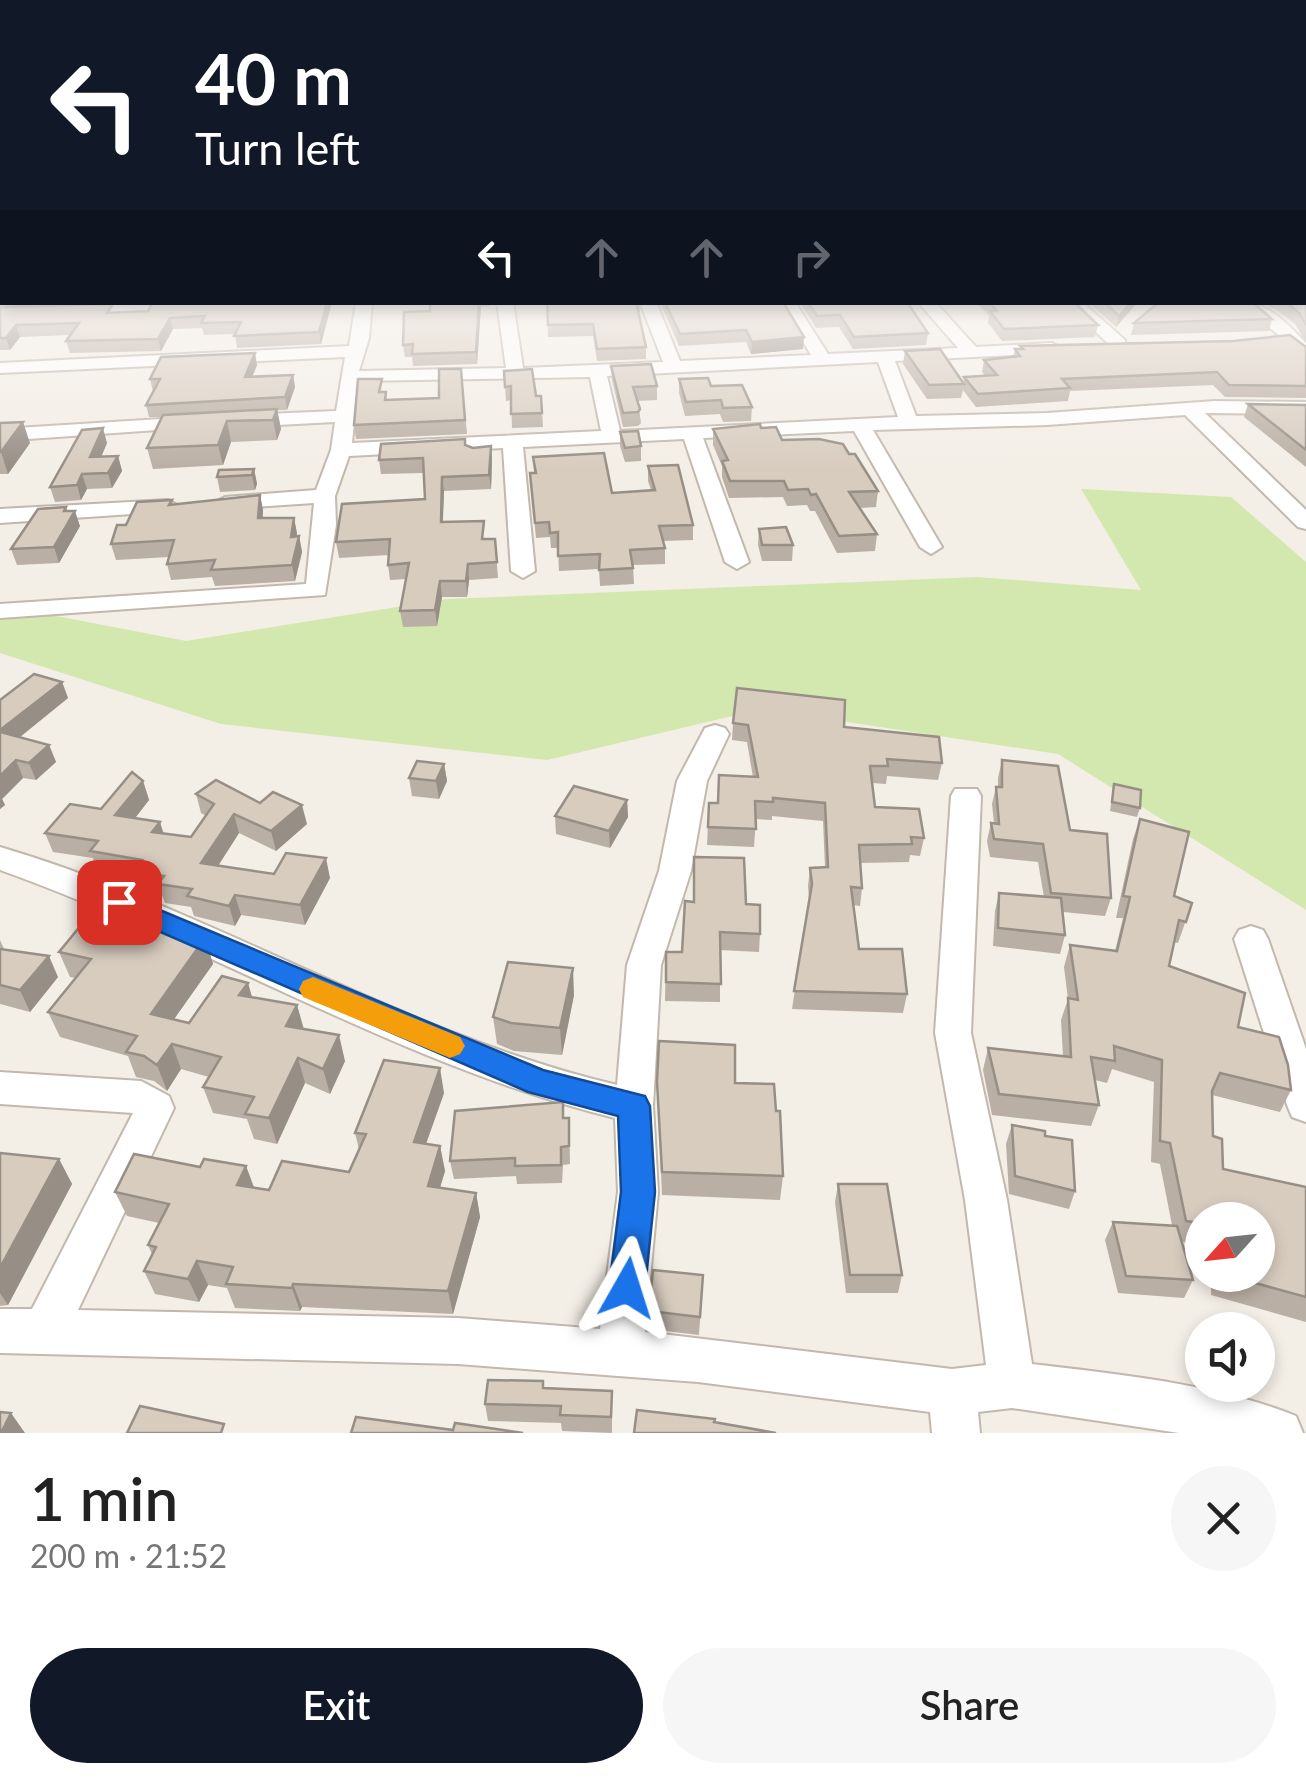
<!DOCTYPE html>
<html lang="en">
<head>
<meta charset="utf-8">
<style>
  :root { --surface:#fff; --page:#f6f6f6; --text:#222; --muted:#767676; --accent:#111827 }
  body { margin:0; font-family:Lato,sans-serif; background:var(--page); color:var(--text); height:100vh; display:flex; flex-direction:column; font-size:38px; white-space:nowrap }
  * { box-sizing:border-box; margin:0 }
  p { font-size:32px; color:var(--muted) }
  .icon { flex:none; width:55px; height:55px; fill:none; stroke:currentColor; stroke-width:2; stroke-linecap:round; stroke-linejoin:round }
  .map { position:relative; height:1433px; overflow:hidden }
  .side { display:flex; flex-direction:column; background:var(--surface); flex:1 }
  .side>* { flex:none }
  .hud { position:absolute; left:0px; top:0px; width:1308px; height:305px; box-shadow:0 5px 15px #0003; background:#111827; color:#fff; overflow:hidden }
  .needle { width:65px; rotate:243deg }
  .controls { position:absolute; left:1185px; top:1202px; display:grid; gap:20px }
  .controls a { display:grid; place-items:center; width:90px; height:90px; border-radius:50%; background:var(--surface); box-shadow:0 5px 15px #0003; font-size:50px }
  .pin { position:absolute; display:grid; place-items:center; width:85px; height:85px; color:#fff; margin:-42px; border-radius:20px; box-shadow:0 5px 15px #0006 }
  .me { position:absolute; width:110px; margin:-55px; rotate:6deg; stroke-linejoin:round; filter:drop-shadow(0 0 8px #0008) }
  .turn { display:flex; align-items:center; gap:35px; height:210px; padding:0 30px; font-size:45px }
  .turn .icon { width:130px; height:130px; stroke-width:2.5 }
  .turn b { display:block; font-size:70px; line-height:85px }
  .lanes { display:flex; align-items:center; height:95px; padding:0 30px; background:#0003; justify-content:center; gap:50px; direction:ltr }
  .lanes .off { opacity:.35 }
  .round { display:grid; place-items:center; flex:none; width:105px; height:105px; border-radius:52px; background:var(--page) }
  .headline { display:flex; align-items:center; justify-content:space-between; height:170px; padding:0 30px }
  h1 { font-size:60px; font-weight:600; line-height:75px }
  .primary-button { display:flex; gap:20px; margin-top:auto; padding:20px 30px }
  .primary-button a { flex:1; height:115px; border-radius:60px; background:var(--accent); color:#fff; font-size:40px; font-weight:600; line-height:115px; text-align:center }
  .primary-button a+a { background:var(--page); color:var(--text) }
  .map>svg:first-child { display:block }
</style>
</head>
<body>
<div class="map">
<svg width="1306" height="1433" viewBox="0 0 1306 1433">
  <rect width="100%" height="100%" fill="#f3eee6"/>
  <path fill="#d3e8ae" d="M1081 489 1231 497 1306 562V910L1058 754 762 709 547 760 221 724 0 653V616L20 609 186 641 447 599 977 577 1141 590Z"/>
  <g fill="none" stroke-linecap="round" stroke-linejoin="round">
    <g stroke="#c2b8ac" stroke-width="4">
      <g id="minor">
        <rect x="1305" y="287" width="1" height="10"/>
        <path d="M103 302H227L219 307 0 317V307Z"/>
        <path d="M356 302H372L369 338 359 371 506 368 497 302H513L523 368 663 362 640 302H656L680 361 811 355 779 302H795L828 354 958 348 918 302H935L976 347 1052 343 1061 348 1052 353 895 361 916 416 1047 413 1215 401 1306 402V414L1205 413 1306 510V529L1298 527 1185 415 1047 425 873 430 942 547 931 554 920 547 854 431 703 438 749 562 737 569 725 562 684 439 523 447 535 571 523 578 511 571 503 448 349 456 335 496 336 525 325 595 0 618V604L306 584 314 503 225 509 214 503 225 497 316 490 331 450 335 422 241 427 231 421 241 415 336 411 345 357 0 373V363L349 346ZM878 362 898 417 620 431 607 376ZM590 377 601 431 352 443 358 381Z"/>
        <path d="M1064 302H1082L1125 340V348H1113Z"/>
        <path d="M1239 302C1269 302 1286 323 1306 343V358Z"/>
        <path d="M193 417 203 423 200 427 0 441V429Z"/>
        <path d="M168 500 179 506 176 511 0 523V509Z"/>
        <path d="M715 725 725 728 729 734 707 781 691 871 661 965 653 1106 658 1192 645 1332 952 1369 986 1365 965 1200 935 1033 951 796 955 789H977L981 796 971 1033 1007 1200 1032 1364C1116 1374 1218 1384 1296 1416L1303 1433H1179L1012 1408 978 1412 980 1433H932L930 1412 698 1382 458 1364 0 1353V1309H32L133 1113 0 1104V1072L141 1081 169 1096 174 1108 78 1310 458 1318 600 1329 618 1192 615 1118C400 1065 208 944 0 870V847C212 909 401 1034 617 1085L627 965 659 871 677 781 705 728Z"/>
        <path d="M1251 926 1263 930 1268 939 1306 1049V1122L1292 1117 1287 1105 1234 939 1239 930Z"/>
      </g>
    </g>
    <g stroke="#e5b463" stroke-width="40">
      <path id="major" d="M0 269 1 268"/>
    </g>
    <use href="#minor" fill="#fff" fill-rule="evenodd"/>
    <use href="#major" stroke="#ffd894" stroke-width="35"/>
  </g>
  <g fill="#baafa4">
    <path d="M1306 296V342L1295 324 1275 309 1259 302H1305Z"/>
    <path d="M332 302 321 344 237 348 235 334 204 335 202 328 173 329 161 351 70 353 66 341 70 335 20 337 10 350H0V307L115 313Z"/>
    <path d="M430 302H490V306L481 307 477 364 413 366 412 357H405L403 345 430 311Z"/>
    <path d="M547 302H640V312H638L646 347V359L597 361 593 336 548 337Z"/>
    <path d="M660 302H783L803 349 751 354 746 342 679 346Z"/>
    <path d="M800 302H907L928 333 926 345 853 349 839 327 816 328Z"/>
    <path d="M976 302H1074L1098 325 1095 337 1002 341 988 323 989 316Z"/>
    <path d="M1088 302H1138L1116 327Z"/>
    <path d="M1272 319 1269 331 1131 335 1134 323Z"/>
    <path d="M1020 346 1306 347V398L1225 397 1213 385 1070 391 1068 401 976 407 963 390 961 398 927 399 903 364 905 351 963 383 964 377 985 376 982 372 984 360 1013 357 1015 349H1020Z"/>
    <path d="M257 365 252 377 293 375 295 387 287 410H277L281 429 277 440 231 442 223 465 153 469 147 448 162 417H149L146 405 153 391 150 379Z"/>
    <path d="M611 366 657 386V400L638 401 641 423 638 426 623 427 612 380Z"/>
    <path d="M461 369 467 434 356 439 354 425 384 392 387 400 439 398Z"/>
    <path d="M504 371 536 396H541L543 427 512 428 511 400 506 401Z"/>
    <path d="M679 379 711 386 752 407 751 421 723 422 720 414 685 416 679 393Z"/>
    <path d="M1248 404 1306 405V467L1244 417Z"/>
    <path d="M0 423 30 443 8 474H0Z"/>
    <path d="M761 428 782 440 849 454 878 491 876 507 860 508 877 534 875 551 837 553 815 511H810L807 505 787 506 783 497 729 498 722 477V466L713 445V429Z"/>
    <path d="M620 432 641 446V461L625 462 620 446Z"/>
    <path d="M107 443 101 456H118L122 471 112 488 87 489 81 500 55 502 50 487Z"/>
    <path d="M466 446 473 448 491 446 492 460 491 489 444 491 443 522 485 539H495L498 578 469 580 467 597H442L437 626 403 627 400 611 406 579 390 580 388 565V555L339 558 336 542 425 499 424 473 381 474 379 460Z"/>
    <path d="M533 457 612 493 651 490 648 481V466L693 525V540L663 541 665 548V564L633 565 634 584 600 586 599 569 559 571 558 548H551L550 537 536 538 530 473H534Z"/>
    <path d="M254 469 257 484 255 490 220 492 217 477Z"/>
    <path d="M260 495 263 510V518H294L297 536H299L302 552 295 581 215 586 212 577 171 580 167 564 169 557 116 560 111 544 126 525 172 500 173 505Z"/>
    <path d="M66 507 67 511 80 526 59 563 17 565 11 549Z"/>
    <path d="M759 529 793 545 792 561H762L758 545Z"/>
    <path d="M62 682 68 698 20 737 49 745 56 762 36 780 23 778 2 799 5 805 0 809V700Z"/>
    <path d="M733 723 844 727 942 763 938 780 887 776 886 784 872 783 875 807 924 838 920 856 910 855 909 862 860 863 862 888 860 906 853 905 859 949 907 994 903 1013 792 1009 809 899 808 886 810 868 825 867 823 821 772 816V820L756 819 754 847 707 845 709 803H718L753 777 747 742 732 740Z"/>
    <path d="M1002 760 1070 830 1111 898 1105 916 1063 912 1065 935 1060 954 993 946 995 911 999 893 1044 897 1038 862 990 857 987 841 991 823H994L992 804 996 787H998V778Z"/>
    <path d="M444 764 447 781 439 799 412 796 409 778Z"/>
    <path d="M143 781 149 800 135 818 164 834 191 837 206 816 201 813 196 794 260 803 307 824 276 851 239 833 218 866 274 874 330 878 305 925 241 915 235 926 194 916 191 907 165 903 162 895 141 892 135 877 97 871 93 858 53 852 45 833 101 809Z"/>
    <path d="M1114 784 1140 808 1137 817 1110 811Z"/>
    <path d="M627 800 628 817 610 848 556 834 555 816Z"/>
    <path d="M1140 819 1174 896 1192 903 1178 943 1174 942 1169 966 1238 1027 1291 1090 1280 1112 1212 1095 1213 1136 1223 1169 1306 1187V1322L1211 1295V1275H1258V1220H1202V1245L1182 1242 1193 1280 1184 1298 1118 1293 1105 1240 1113 1222 1172 1225 1160 1164 1151 1162 1154 1082 1112 1069 1107 1083 1095 1080 1099 1105 1091 1126 992 1115 983 1070 988 1048 1063 1056 1061 1020 1068 999 1064 967 1070 945 1115 951 1123 918H1116L1133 839Z"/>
    <path d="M746 904 760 934 759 952 720 950V1002L665 1001 666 952H682Z"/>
    <path d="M119 926 205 938 213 964 174 1019 189 1023 248 983 252 998 297 1005 304 1029 345 1061 330 1094 305 1083 277 1144 254 1139 247 1119 213 1113 203 1087 209 1077 181 1069 167 1091 154 1081 136 1077 128 1056 60 1037 48 1012 75 978 70 977 59 952Z"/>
    <path d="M0 940 4 949 58 977 30 1012 0 1004Z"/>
    <path d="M574 995 562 1055 514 1051 497 1044 493 1017Z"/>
    <path d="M657 1082 735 1083 776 1111 783 1176 780 1200 662 1195Z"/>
    <path d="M444 1093 426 1144 440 1146 445 1171 440 1188 476 1193 480 1217 453 1314 302 1307 300 1311 235 1308 227 1288 208 1285 199 1302 155 1294 144 1271 152 1254 148 1245 159 1223 127 1216 115 1192 200 1167 246 1166 254 1187 269 1190 349 1172 359 1149 355 1133Z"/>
    <path d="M564 1118H569L570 1164 563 1165 562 1183 517 1184 516 1176 454 1179 450 1161Z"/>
    <path d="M1012 1125 1045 1136 1075 1191 1069 1209 1009 1194 1006 1144Z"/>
    <path d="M0 1153 59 1159 72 1184 8 1305 0 1306Z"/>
    <path d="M838 1184 902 1275 898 1293H846L835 1202Z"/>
    <path d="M703 1275 699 1335 649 1329V1311Z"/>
    <path d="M544 1388 612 1391V1433L562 1431 561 1423 488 1421 485 1404Z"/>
  </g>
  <g fill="#978f86">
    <path d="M327 302H332L321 344 319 332Z"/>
    <path d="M479 302 481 307 477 364 476 352Z"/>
    <path d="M1131 302H1138L1116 327 1119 316Z"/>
    <path d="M170 318 173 329 161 351 158 339Z"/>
    <path d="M16 325 20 337 10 350 6 338Z"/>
    <path d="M804 337 803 349 751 354 752 342Z"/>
    <path d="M255 353 257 365 247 389 245 377Z"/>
    <path d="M293 375 295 387 287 410 285 397Z"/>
    <path d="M277 409 281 429 277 440 273 420Z"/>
    <path d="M227 421 231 442 223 465 218 445Z"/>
    <path d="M23 422 30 443 8 474 1 452Z"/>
    <path d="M103 428 107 443 95 472 90 457Z"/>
    <path d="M491 446 492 460 491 489 489 475Z"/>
    <path d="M118 456 122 471 112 488 108 473Z"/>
    <path d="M254 469 257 484 255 490 252 475Z"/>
    <path d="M82 474 87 489 81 500 77 485Z"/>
    <path d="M442 477 444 491 442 537 441 522Z"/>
    <path d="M260 495 263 510 262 533 258 518Z"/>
    <path d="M66 507 70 520 75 511 80 526 59 563 54 547Z"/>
    <path d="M294 518 297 533 294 552 291 537Z"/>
    <path d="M299 536 302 552 295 581 292 565Z"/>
    <path d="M468 564 469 580 467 597 466 581Z"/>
    <path d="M440 581 442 597 437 626 435 610Z"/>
    <path d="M62 682 68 698 5 749 0 736V730Z"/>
    <path d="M49 745 56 762 36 780 29 763Z"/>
    <path d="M16 760 23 778 2 799 5 805 0 809V776Z"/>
    <path d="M444 764 447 781 439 799 436 781Z"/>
    <path d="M143 781 149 800 122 835 115 815Z"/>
    <path d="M627 800 628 817 610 848 609 831Z"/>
    <path d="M302 805 307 824 276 851 271 831Z"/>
    <path d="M234 814 239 833 207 883 201 863Z"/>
    <path d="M160 822 166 841 152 832Z"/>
    <path d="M326 858 330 878 305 925 300 905Z"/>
    <path d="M235 895 241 915 235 926 229 906Z"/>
    <path d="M205 938 213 964 160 1039 151 1014Z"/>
    <path d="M49 956 58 977 30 1012 20 990Z"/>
    <path d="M573 968 574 995 562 1055 560 1028Z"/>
    <path d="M248 983 255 1008 239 995Z"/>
    <path d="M297 1005 304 1031 286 1026Z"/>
    <path d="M339 1035 345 1061 330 1094 323 1069Z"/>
    <path d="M172 1044 181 1069 167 1091 157 1065Z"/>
    <path d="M298 1058 305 1083 277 1144 269 1118Z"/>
    <path d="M440 1068 444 1093 418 1166 414 1142Z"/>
    <path d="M440 1146 445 1171 433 1210 428 1186Z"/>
    <path d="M59 1159 72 1184 8 1305 0 1293V1268Z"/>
    <path d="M246 1166 255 1191 237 1185Z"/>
    <path d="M476 1193 480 1217 453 1314 448 1291Z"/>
    <path d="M197 1261 208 1285 199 1302 188 1279Z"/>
    <path d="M293 1284 302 1307 300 1311 292 1288Z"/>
    <path d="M11 1413 25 1433H1Z"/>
  </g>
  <g fill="#d8ccbf" stroke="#978f86" stroke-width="2.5">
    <path d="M2 277V291L0 292V278Z"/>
    <path d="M1305 296H1306V324L1299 313 1286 302H1305Z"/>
    <path d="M153 302H327L319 332 234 336 241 322 201 323 205 316 170 318 158 339 66 341 79 323 16 325 6 338H0V307L113 304 107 313 148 311Z"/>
    <path d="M430 302H479L476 352 412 354 413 344 403 345 404 312 430 311Z"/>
    <path d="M547 302H636L646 347 597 349 593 324 548 325Z"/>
    <path d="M665 302H783L804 337 752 342 746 330 680 334Z"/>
    <path d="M808 302H907L928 333 854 337 840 315 817 316Z"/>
    <path d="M989 302H1074L1098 325 1004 329 990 311H997Z"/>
    <path d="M1104 302H1131L1119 316Z"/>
    <path d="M1159 302H1252L1272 319 1134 323Z"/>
    <path d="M1290 335 1306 347V386L1229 385 1217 372 1062 379 1070 388 978 394 964 377 997 375 984 360 1020 356 1015 349H1023L1020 346 1233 341Z"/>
    <path d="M940 349 964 384 929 385 905 351Z"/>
    <path d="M255 353 245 377 293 375 285 397 146 405 160 379H150L161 357Z"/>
    <path d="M651 364 657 386 633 387 640 409 638 412 623 413 611 366Z"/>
    <path d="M439 369H461L465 420 354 425 358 379H382L379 392H386L385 400 439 398Z"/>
    <path d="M532 369 536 396H541L542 413 511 414V386L505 387 504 371Z"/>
    <path d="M708 378 711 386 742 385 752 407 723 408 721 400 686 402 679 379Z"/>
    <path d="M1248 404 1306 405V450Z"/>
    <path d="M277 409 273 420 227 421 218 445 147 448 163 415Z"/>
    <path d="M23 422 1 452H0V423Z"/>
    <path d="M760 424 761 428 776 427 782 440 819 439 843 444 849 454H855L878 491 849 492 877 534 839 536 816 494 811 495 808 489 788 490 784 481H730L722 461 728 460 713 429Z"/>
    <path d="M103 428 90 457 118 456 108 473 82 474 77 485 50 487 82 430Z"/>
    <path d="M638 431 641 446 625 448 620 432Z"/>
    <path d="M465 439V445L473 448 491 446 489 475 442 477 441 522 484 521 482 539H495L497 562 468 564 466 581H440L435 610 400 611 409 563 388 565 390 539 336 542 342 504 425 499 423 458 379 460 381 444Z"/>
    <path d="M604 453 612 493 655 490 648 466 678 465 693 525 659 526 665 548 630 550 633 568 599 570 600 554 558 556V532L550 533 549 522 535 523 530 473H536L533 457Z"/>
    <path d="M254 469 252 475 217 477 219 470Z"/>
    <path d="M260 495 258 518H294L291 537 299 536 292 565 211 570 215 560 167 564 174 540 111 544 117 525H126L137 502 172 500 169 505Z"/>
    <path d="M66 507 64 511H75L54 547 11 549 38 509Z"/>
    <path d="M786 527 793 545H762L759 529Z"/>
    <path d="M34 674 62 682 0 730V700Z"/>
    <path d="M737 688 845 700 844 727 939 737 942 763 887 759 888 766H870L875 807 919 809 924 838 911 837 912 844 859 845 862 888 851 887 859 949H902L907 994 794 991 812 884 810 868 828 867 825 803 773 798V802L755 801 756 829 708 827 709 803H718L719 775 758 777 748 725 733 723Z"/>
    <path d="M0 732 49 745 29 763 16 760 0 776Z"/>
    <path d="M1002 760 1058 766 1070 830 1107 834 1111 898 1051 893 1043 844 994 839 991 823 999 824 996 787H1002Z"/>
    <path d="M417 761 444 764 436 781 409 778Z"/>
    <path d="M132 772 143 781 115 815 160 822 152 832 191 837 214 804 196 794 216 780 260 803 273 792 302 805 271 831 234 814 201 863 274 874 286 853 326 858 300 905 235 895 229 906 187 896 192 889 158 884 164 876 134 872 142 860 90 851 98 841 45 833 70 804 101 809Z"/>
    <path d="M1114 784 1141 790 1140 808 1112 802Z"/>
    <path d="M574 786 627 800 609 831 555 816Z"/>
    <path d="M1140 819 1189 832 1174 896 1192 903 1186 922 1179 920 1169 966 1245 993 1238 1027 1279 1037 1288 1065 1291 1090 1220 1073 1212 1091 1213 1136 1222 1139 1223 1169 1306 1187V1297L1226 1275H1258V1220H1202V1223L1186 1221 1170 1143 1160 1141 1162 1060 1114 1046 1115 1061 1091 1057 1099 1105 999 1094 988 1048 1071 1057 1068 998 1078 1000 1070 945 1117 951 1130 897 1123 896Z"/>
    <path d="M694 857 744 858 746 904 760 905V934L720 932 721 984 666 982V952H682L685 901 694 902Z"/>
    <path d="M999 893 1061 898 1065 935 998 928Z"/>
    <path d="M132 910 205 938 151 1014 189 1023 222 976 248 983 239 995 297 1005 286 1026 339 1035 323 1069 298 1058 269 1118 245 1114 254 1097 203 1087 221 1057 172 1044 157 1065 144 1056 126 1052 137 1036 48 1012 91 959 59 952 87 918 119 926Z"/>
    <path d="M0 949 49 956 20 990 0 985Z"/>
    <path d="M508 962 573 968 560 1028 511 1023 493 1017Z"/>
    <path d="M659 1041 735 1045V1083L774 1084 776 1111H780L783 1176 662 1172 657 1082Z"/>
    <path d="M384 1060 440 1068 414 1142 440 1146 428 1186 476 1193 448 1291 293 1284 292 1288 226 1284 233 1267 197 1261 188 1279 144 1271 156 1247 148 1245 169 1204 115 1192 134 1154 200 1167 204 1159 246 1166 237 1185 269 1190 282 1161 349 1172 366 1134 355 1133Z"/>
    <path d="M563 1102V1118H569V1146L561 1147V1165L515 1166V1158L450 1161 455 1111Z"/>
    <path d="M1012 1125 1045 1131V1136L1072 1140 1075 1191 1015 1176Z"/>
    <path d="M0 1153 59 1159 0 1268Z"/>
    <path d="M838 1184H887L902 1275H850Z"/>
    <path d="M1113 1222 1177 1226 1193 1280 1126 1276Z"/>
    <path d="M653 1270 703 1275 700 1317 649 1311Z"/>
    <path d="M488 1380 543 1381V1388L612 1391 611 1417 560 1415 561 1406 485 1404Z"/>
    <path d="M140 1406 224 1424 221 1433H127Z"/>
    <path d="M637 1410 715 1419 714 1422 776 1433H634Z"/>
    <path d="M0 1412 11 1413 1 1433H0Z"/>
    <path d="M356 1417 453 1430 455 1423 523 1433H351Z"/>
  </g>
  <linearGradient id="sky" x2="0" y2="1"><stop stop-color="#8cc2ec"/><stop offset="0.57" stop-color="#faf7f4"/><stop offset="1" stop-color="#faf7f4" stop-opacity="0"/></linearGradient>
  <rect width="1306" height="469" fill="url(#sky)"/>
  <path fill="#1a73e8" stroke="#114b97" stroke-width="2.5" d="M119 893 543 1070 645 1096 650 1106 655 1192 645 1288 640 1301 627 1306 614 1301 609 1288 621 1192 618 1116 528 1092 110 910 106 902 110 895Z"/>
  <path fill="#f59e0b" d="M313 977 460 1037 465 1046 460 1054 450 1058 303 997 299 989 303 981Z"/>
</svg>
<div class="controls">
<a><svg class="needle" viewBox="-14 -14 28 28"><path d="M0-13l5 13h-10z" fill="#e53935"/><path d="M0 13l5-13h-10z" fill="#767676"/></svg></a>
<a><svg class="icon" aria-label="sound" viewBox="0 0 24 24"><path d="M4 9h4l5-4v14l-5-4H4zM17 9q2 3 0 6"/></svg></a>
</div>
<div class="pin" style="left:119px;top:902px;background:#d93025"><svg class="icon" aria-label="arrive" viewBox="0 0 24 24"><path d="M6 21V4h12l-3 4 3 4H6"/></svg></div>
<svg class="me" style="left:627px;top:1288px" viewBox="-20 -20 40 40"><path d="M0-17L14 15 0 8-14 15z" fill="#1a73e8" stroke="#fff" stroke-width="4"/></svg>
<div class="hud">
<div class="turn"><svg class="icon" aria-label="left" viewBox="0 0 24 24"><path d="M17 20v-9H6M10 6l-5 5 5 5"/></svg><div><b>40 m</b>Turn left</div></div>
<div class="lanes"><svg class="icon" aria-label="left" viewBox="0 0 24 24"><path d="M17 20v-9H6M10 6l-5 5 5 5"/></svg><svg class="icon off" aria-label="ahead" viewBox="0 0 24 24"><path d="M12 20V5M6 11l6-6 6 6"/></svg><svg class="icon off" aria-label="ahead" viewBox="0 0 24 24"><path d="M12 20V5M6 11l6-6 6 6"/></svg><svg class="icon off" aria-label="right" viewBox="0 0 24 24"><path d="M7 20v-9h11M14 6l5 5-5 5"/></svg></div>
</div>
</div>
<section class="side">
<div class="headline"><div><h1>1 min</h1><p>200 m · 21:52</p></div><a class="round"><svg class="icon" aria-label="close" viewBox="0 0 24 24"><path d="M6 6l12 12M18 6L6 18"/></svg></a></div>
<div class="primary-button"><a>Exit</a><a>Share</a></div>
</section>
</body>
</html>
